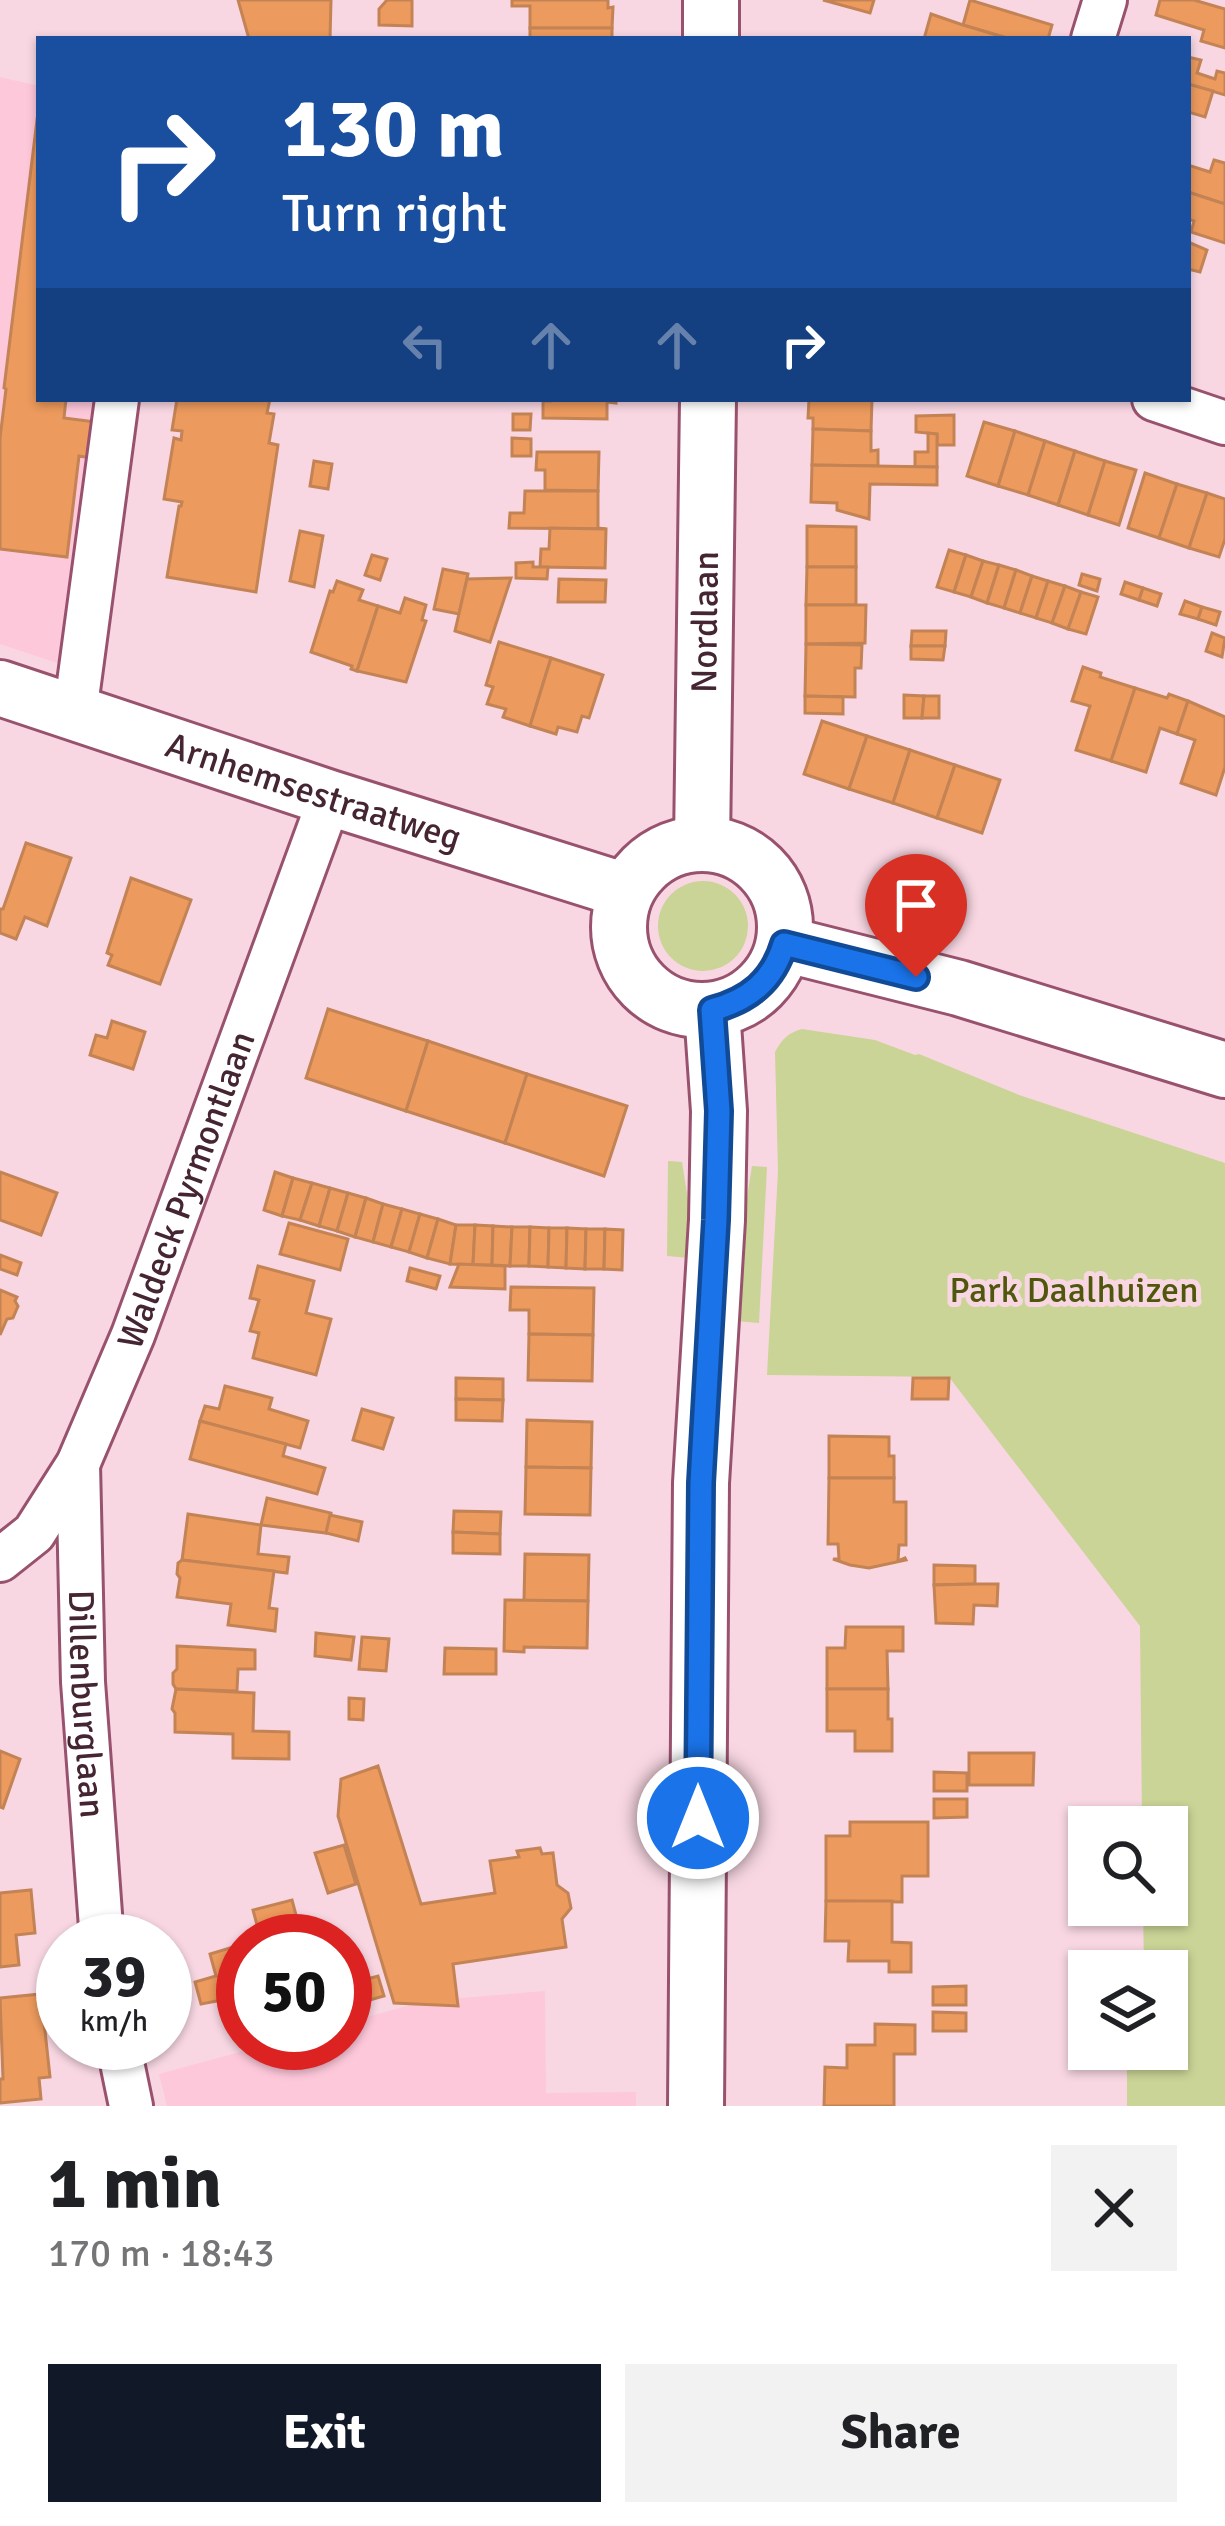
<!DOCTYPE html>
<html lang="en">
<head>
<meta charset="utf-8">
<style>
  :root { --surface:#fff; --page:#f2f2f2; --text:#202124; --muted:#757577; --accent:#111827 }
  body { margin:0; font-family:Signika,sans-serif; background:var(--page); color:var(--text); height:100vh; display:flex; flex-direction:column; font-size:45px; white-space:nowrap }
  * { box-sizing:border-box; margin:0 }
  p { font-size:39px; color:var(--muted) }
  .icon { flex:none; width:66px; height:66px; fill:none; stroke:currentColor; stroke-width:2; stroke-linecap:round; stroke-linejoin:round }
  .map { position:relative; height:2106px; overflow:hidden }
  .side { display:flex; flex-direction:column; background:var(--surface); flex:1 }
  .side>* { flex:none }
  .guide { position:absolute; left:36px; top:36px; width:1155px; height:366px; border-radius:0px; box-shadow:0 3px 9px #0004; background:#1a4fa0; color:#fff; overflow:hidden }
  .tools { position:absolute; left:1068px; top:1806px; display:grid; gap:24px }
  .tools a { display:grid; place-items:center; width:120px; height:120px; border-radius:0px; background:var(--surface); box-shadow:0 3px 9px #0004; font-size:60px }
  .speed { position:absolute; left:36px; top:1914px; display:flex; gap:24px; font-size:60px; font-weight:700; text-align:center }
  .speed>* { display:grid; place-content:center; width:156px; height:156px; border-radius:50%; background:var(--surface); box-shadow:0 3px 9px #0004; line-height:1 }
  .speed small { font-size:30px; font-weight:400 }
  .speed .limit { border:18px solid #d22; background:#fff; color:#111 }
  .pin { position:absolute; display:grid; place-items:center; width:102px; height:102px; color:#fff; margin:-123px -51px; border-radius:50% 50% 50% 0; rotate:-45deg; box-shadow:0 0 12px #0007 }
  .pin .icon { rotate:45deg }
  .me { position:absolute; width:132px; margin:-66px; rotate:0deg; stroke-linejoin:round; filter:drop-shadow(0 0 9px #0008) }
  .turn { display:flex; align-items:center; gap:42px; height:252px; padding:0 48px; font-size:54px }
  .turn .icon { width:156px; height:156px; stroke-width:2.5 }
  .turn b { display:block; font-size:84px; line-height:102px }
  .lanes { display:flex; align-items:center; height:114px; padding:0 48px; background:#0003; justify-content:center; gap:60px; direction:ltr }
  .lanes .off { opacity:.35 }
  .round { display:grid; place-items:center; flex:none; width:126px; height:126px; border-radius:0px; background:var(--page) }
  .head { display:flex; align-items:center; justify-content:space-between; height:204px; padding:0 48px }
  h1 { font-size:72px; font-weight:800; line-height:90px }
  .button { display:flex; gap:24px; margin-top:auto; padding:24px 48px }
  .button a { flex:1; height:138px; border-radius:0px; background:var(--accent); color:#fff; font-size:48px; font-weight:800; line-height:138px; text-align:center }
  .button a+a { background:var(--page); color:var(--text) }
  .map>svg:first-child { display:block }
</style>
</head>
<body>
<div class="map">
<svg width="1225" height="2106" viewBox="0 0 1225 2106">
  <rect width="100%" height="100%" fill="#f8d7e2"/>
  <g fill="#fec8db">
    <path d="M0 77 39 86V399H136L102 678 0 644Z"/>
    <path d="M545 1991 546 2093 636 2092V2106H167L159 2074 272 2043H345V2023L425 2001Z"/>
  </g>
  <g fill="#cad496">
    <circle cx="703" cy="926" r="45"/>
    <path d="M802 1029 875 1040 915 1055 919 1054 1019 1095 1225 1163V2106H1127V2049H1167V1971H1144L1143 1905H1167V1827H1142L1140 1626 949 1377 767 1375 778 1171 775 1052C782 1039 788 1033 802 1029Z"/>
    <path d="M668 1161 682 1162 691 1219 690 1258 667 1256Z"/>
    <path d="M752 1166 767 1167 759 1323 736 1321 741 1236Z"/>
  </g>
  <g fill="#ec9a5d" stroke="#c38355" stroke-width="3">
    <path d="M238 0H331L330 39H249Z"/>
    <path d="M387 0H412V26L379 25V9Z"/>
    <path d="M512 0H608V8L613 7 612 28H530V6H512Z"/>
    <path d="M823 0H874L870 13Z"/>
    <path d="M970 0 1052 25 1048 39H1010L963 25Z"/>
    <path d="M1160 0H1194L1225 9V48L1201 41 1204 30 1156 15Z"/>
    <path d="M931 14 963 25 1010 39H924Z"/>
    <rect x="530" y="28" width="82" height="11"/>
    <path d="M1188 57 1201 60 1197 73 1215 79 1217 71 1225 73V95L1188 84Z"/>
    <path d="M1188 84 1213 91 1205 117 1188 112Z"/>
    <path d="M38 112 39 399H66L64 418 96 422 91 458 79 456 67 557 0 549V438L6 389 4 388Z"/>
    <path d="M1214 160 1225 163V204L1188 192V165L1210 172Z"/>
    <path d="M1188 192 1225 204V243L1191 232 1194 221 1188 219Z"/>
    <path d="M1188 242 1207 250 1200 272 1188 269Z"/>
    <path d="M177 399H270L267 413 274 414 269 443 278 445 256 592 167 577 179 506H181L182 502 164 499 174 438 181 440 182 431 172 430Z"/>
    <path d="M551 399H616V403L607 402V419L543 418V401H551Z"/>
    <path d="M809 399H872L871 431 813 429V418H808Z"/>
    <path d="M513 414H531L530 430H513Z"/>
    <path d="M954 415V445H937V434L916 432V416Z"/>
    <path d="M984 422 1015 431 998 486 967 476Z"/>
    <path d="M813 429 871 431V451L878 450V466L812 465Z"/>
    <path d="M1015 431 1045 441 1028 495 998 486Z"/>
    <path d="M928 433 937 434V467H915V452H928Z"/>
    <path d="M512 438 531 439V456H512Z"/>
    <path d="M1045 441 1075 451 1058 505 1028 495Z"/>
    <path d="M1075 451 1105 461 1088 515 1058 505Z"/>
    <path d="M537 452H599L598 491 545 490V470H536Z"/>
    <path d="M314 461 332 464 328 489 310 486Z"/>
    <path d="M1105 461 1136 470 1119 525 1088 515Z"/>
    <path d="M812 465 937 467V485L870 484 869 519 837 510V503L811 502Z"/>
    <path d="M1145 473 1177 484 1159 538 1128 528Z"/>
    <path d="M1177 484 1207 493 1189 548 1159 538Z"/>
    <path d="M525 491H598V528L606 529 509 528 510 513H524Z"/>
    <path d="M1207 493 1225 499V539L1219 557 1189 548Z"/>
    <path d="M807 526 856 527V567H807Z"/>
    <path d="M550 528 606 529 605 568 540 567 541 549H549Z"/>
    <path d="M300 531 323 536 314 587 290 581Z"/>
    <path d="M949 550 966 555 954 592 937 587Z"/>
    <path d="M372 555 387 559 380 580 365 575Z"/>
    <path d="M966 555 983 561 971 597 954 592Z"/>
    <path d="M983 561 999 565 987 603 971 597Z"/>
    <path d="M533 562V567H548L547 579 516 578V563Z"/>
    <path d="M999 565 1016 570 1004 608 987 603Z"/>
    <path d="M807 567H856V605H806Z"/>
    <path d="M443 569 468 574 459 614 434 609Z"/>
    <path d="M1016 570 1032 576 1020 613 1004 608Z"/>
    <path d="M1082 574 1100 579 1097 591 1079 585Z"/>
    <path d="M1032 576 1048 581 1036 618 1020 613Z"/>
    <path d="M511 578 490 642 455 631 467 579Z"/>
    <path d="M559 579 606 580 605 602H558Z"/>
    <path d="M337 581 363 590 359 600 378 606 357 671 351 669 352 666 311 652 330 591 333 592Z"/>
    <path d="M1048 581 1065 586 1052 623 1036 618Z"/>
    <path d="M1125 582 1143 588 1139 600 1121 594Z"/>
    <path d="M1065 586 1081 592 1068 629 1052 623Z"/>
    <path d="M1143 588 1161 594 1157 606 1139 600Z"/>
    <path d="M1081 592 1098 597 1086 634 1068 629Z"/>
    <path d="M405 598 426 605 422 620 426 621 406 682 357 671 378 606 400 613Z"/>
    <path d="M1185 601 1202 607 1198 619 1180 614Z"/>
    <path d="M806 605H866L865 643 806 644Z"/>
    <path d="M1202 607 1220 612 1216 625 1198 619Z"/>
    <path d="M912 631H946L945 646H911Z"/>
    <path d="M1212 633 1225 638 1222 657 1206 651Z"/>
    <path d="M499 642 551 658 530 726 503 717 506 709 487 704 493 687 486 685Z"/>
    <path d="M806 644 862 645 861 668H855V697L805 696Z"/>
    <path d="M911 646H945L943 660 911 659Z"/>
    <path d="M551 658 603 675 589 718 582 716 577 732 558 727 556 734 530 726Z"/>
    <path d="M1083 667 1101 673 1100 677 1135 688 1111 761 1076 750 1090 706 1072 701Z"/>
    <path d="M1135 688 1167 698 1169 694 1188 701 1177 734 1160 728 1146 772 1111 761Z"/>
    <path d="M904 695 924 696 922 718H904Z"/>
    <path d="M805 696 843 697V714L805 713Z"/>
    <path d="M924 696H939V718H922Z"/>
    <path d="M1188 701 1225 717V767L1216 795 1181 783 1195 740 1177 734Z"/>
    <path d="M822 721 867 736 849 789 804 774Z"/>
    <path d="M867 736 910 750 893 803 849 789Z"/>
    <path d="M910 750 955 765 937 818 893 803Z"/>
    <path d="M955 765 1000 780 982 833 937 818Z"/>
    <path d="M26 843 71 858 47 926 25 917 16 939 0 933V909H3Z"/>
    <path d="M131 878 191 900 160 984 108 965 112 955 107 953Z"/>
    <path d="M328 1009 428 1041 406 1111 306 1078Z"/>
    <path d="M112 1021 145 1032 133 1069 90 1055 96 1035 107 1038Z"/>
    <path d="M428 1041 527 1074 505 1143 406 1111Z"/>
    <path d="M527 1074 627 1106 604 1176 505 1143Z"/>
    <path d="M0 1172 57 1193 41 1235 0 1220Z"/>
    <path d="M275 1172 293 1178 282 1216 264 1210Z"/>
    <path d="M293 1178 312 1183 300 1220 282 1216Z"/>
    <path d="M312 1183 330 1188 319 1226 300 1220Z"/>
    <path d="M330 1188 348 1193 337 1231 319 1226Z"/>
    <path d="M348 1193 366 1198 355 1237 337 1231Z"/>
    <path d="M366 1198 383 1204 373 1242 355 1237Z"/>
    <path d="M383 1204 402 1209 391 1247 373 1242Z"/>
    <path d="M402 1209 420 1214 409 1252 391 1247Z"/>
    <path d="M420 1214 438 1219 427 1258 409 1252Z"/>
    <path d="M438 1219 456 1225 450 1264 427 1258Z"/>
    <path d="M289 1223 348 1239 340 1270 280 1254Z"/>
    <path d="M456 1225H475L473 1265 450 1264Z"/>
    <path d="M475 1225 493 1226 492 1265H473Z"/>
    <path d="M493 1226 512 1227 510 1266 492 1265Z"/>
    <path d="M512 1227H530L529 1266H510Z"/>
    <path d="M530 1227 549 1228 548 1267 529 1266Z"/>
    <path d="M549 1228H567L566 1268 548 1267Z"/>
    <path d="M567 1228 586 1229 585 1269 566 1268Z"/>
    <path d="M586 1229H605L604 1269H585Z"/>
    <path d="M605 1229 623 1230 622 1270 604 1269Z"/>
    <path d="M0 1255 21 1263 17 1275 0 1269Z"/>
    <path d="M459 1264 505 1266V1289L450 1287Z"/>
    <path d="M258 1266 314 1281 306 1313 331 1319 316 1375 253 1358 259 1333 250 1331 259 1300 250 1298Z"/>
    <path d="M410 1268 440 1276 436 1289 407 1281Z"/>
    <path d="M511 1287 594 1288 593 1335 529 1334V1310H510Z"/>
    <path d="M0 1290 17 1297 15 1301 18 1306 13 1318 7 1319 0 1335Z"/>
    <path d="M529 1334 593 1335 592 1381 528 1380Z"/>
    <path d="M456 1378 503 1379V1400L456 1399Z"/>
    <path d="M913 1378H949L948 1399H912Z"/>
    <path d="M225 1386 272 1398 269 1409 308 1421 300 1448 200 1421 205 1406 219 1409Z"/>
    <path d="M456 1399 503 1400 502 1421 456 1420Z"/>
    <path d="M362 1409 393 1418 383 1449 353 1440Z"/>
    <path d="M527 1420 592 1422 591 1468 526 1467Z"/>
    <path d="M200 1421 286 1444 283 1456 325 1468 317 1494 190 1459Z"/>
    <path d="M829 1436 889 1437V1456H894V1478H829Z"/>
    <path d="M526 1467 591 1468 590 1515 525 1514Z"/>
    <path d="M829 1478H894V1502H906V1545H899L898 1561 905 1558 906 1560 869 1568 850 1565 833 1559H839L838 1544H828Z"/>
    <path d="M267 1498 331 1513 326 1533 261 1525Z"/>
    <path d="M454 1511 501 1512 500 1534 453 1532Z"/>
    <path d="M188 1514 261 1525 258 1554 289 1557 287 1573 182 1560Z"/>
    <path d="M330 1515 362 1522 358 1541 326 1533Z"/>
    <path d="M453 1532 500 1534V1554L453 1553Z"/>
    <path d="M525 1554 589 1555 588 1601H524Z"/>
    <path d="M182 1560 274 1571 269 1608 277 1609 275 1631 228 1625 231 1604 177 1597 180 1578 177 1574 178 1563Z"/>
    <path d="M934 1565 975 1566V1584L934 1585Z"/>
    <path d="M975 1584H998L997 1606 974 1605 973 1624 936 1623 934 1585Z"/>
    <path d="M505 1600 588 1601 587 1648 524 1647V1652L504 1651Z"/>
    <path d="M846 1627H903V1651H887L888 1689H827V1648H845Z"/>
    <path d="M316 1633 354 1637 351 1660 315 1656Z"/>
    <path d="M362 1637 389 1639 386 1671 359 1669Z"/>
    <path d="M177 1646 255 1650V1669H238L237 1691 176 1689 173 1684V1673L177 1669Z"/>
    <path d="M445 1648 496 1649V1674H444Z"/>
    <path d="M176 1689 254 1693 253 1731 289 1732V1759L233 1758V1734L175 1732V1713L172 1709Z"/>
    <path d="M827 1689H888V1719H892V1751H855V1731H827Z"/>
    <path d="M349 1698 364 1699 363 1720 349 1719Z"/>
    <path d="M0 1751 20 1759 3 1808 0 1807Z"/>
    <path d="M969 1753H1034L1033 1785H969Z"/>
    <path d="M378 1766 421 1904 495 1893 490 1861 519 1857 517 1851 540 1848 542 1854 553 1853 557 1885 568 1893 571 1908 562 1919 566 1947 453 1964 458 2006 394 2003 338 1816 341 1779Z"/>
    <path d="M934 1772 967 1773V1791H934Z"/>
    <path d="M934 1799H967V1817L934 1818Z"/>
    <path d="M850 1822H928V1876H902V1902L826 1901V1836H850Z"/>
    <path d="M344 1845 356 1884 328 1893 315 1853Z"/>
    <path d="M31 1890 35 1933 16 1935 19 1965 0 1967V1893Z"/>
    <path d="M292 1900 303 1941H256L261 1940 253 1910Z"/>
    <path d="M826 1901H892V1942L911 1943V1972H889V1961H848L849 1941H825Z"/>
    <path d="M243 1944V1996L201 2004 195 1982 216 1976 210 1954Z"/>
    <path d="M378 1976 384 1996 345 2007V1985Z"/>
    <path d="M966 1986V2005H933V1987Z"/>
    <path d="M41 1994 50 2077 39 2078 41 2099 0 2103V2079H3L0 1998Z"/>
    <path d="M933 2012 966 2013V2031H933Z"/>
    <path d="M875 2024 915 2025V2054H894V2106H824L825 2067 847 2068V2045H875Z"/>
  </g>
  <g fill="none" stroke-linecap="round" stroke-linejoin="round">
    <g stroke="#99526e" stroke-width="48">
      <g id="minor">
        <path d="M1093 39 1105 0"/>
        <path d="M1154 399 1225 423"/>
        <path d="M75 713 117 399"/>
        <path id="s1" d="M78 1464 83 1682 102 1941"/>
        <path id="s2" d="M0 1560 34 1533 78 1464 133 1335 330 798"/>
        <path d="M118 2043 131 2106"/>
      </g>
    </g>
    <g stroke="#99526e" stroke-width="60">
      <g id="major">
        <path d="M711 39V0"/>
        <path id="s3" d="M0 688 330 798 626 891"/>
        <path id="s4" d="M702 844 708 399"/>
        <circle cx="702" cy="927" r="83"/>
        <path d="M784 944 959 988 1225 1070"/>
        <path d="M696 2106 701 1483 717 1220 719 1111 712 1010"/>
      </g>
    </g>
    <use href="#minor" stroke="#fff" stroke-width="42"/>
    <use href="#major" stroke="#fff" stroke-width="54"/>
  </g>
  <g fill="none" stroke-linecap="round" stroke-linejoin="round">
    <g stroke="#114b97" stroke-width="30">
      <path id="route" d="M698 1818 701 1483 716 1220 719 1111 712 1010C749 1000 773 981 784 944L916 977"/>
    </g>
    <use href="#route" stroke="#1a73e8" stroke-width="21"/>
  </g>
  <g text-anchor="middle" dominant-baseline="central" stroke-width="10" stroke-linejoin="round" paint-order="stroke">
    <g font-size="36" fill="#442531" stroke="#f8d7e2">
      <text stroke="none"><textPath href="#s4" startOffset="222">Nordlaan</textPath></text>
      <text stroke="none"><textPath href="#s3" startOffset="330">Arnhemsestraatweg</textPath></text>
      <text stroke="none"><textPath href="#s2" startOffset="420">Waldeck Pyrmontlaan</textPath></text>
      <text stroke="none"><textPath href="#s1" startOffset="240">Dillenburglaan</textPath></text>
    </g>
    <g font-size="36" fill="#4f570c" stroke="#f8d7e2">
      <text x="1074" y="1290">Park Daalhuizen</text>
    </g>
  </g>
</svg>
<div class="tools">
<a><svg class="icon" aria-label="search" viewBox="0 0 24 24"><circle cx="10" cy="10" r="6"/><path d="M15 15l6 6"/></svg></a>
<a><svg class="icon" aria-label="layers" viewBox="0 0 24 24"><path d="M12 4l9 5-9 5-9-5zM3 14l9 5 9-5"/></svg></a>
</div>
<div class="speed"><div>39<small>km/h</small></div><div class="limit">50</div></div>
<div class="pin" style="left:916px;top:977px;background:#d93025"><svg class="icon" aria-label="arrive" viewBox="0 0 24 24"><path d="M6 21V4h12l-3 4 3 4H6"/></svg></div>
<svg class="me" style="left:698px;top:1818px" viewBox="-20 -20 40 40"><circle r="17" fill="#1a73e8" stroke="#fff" stroke-width="3"/><path d="M0-11L8 9 0 5-8 9z" fill="#fff"/></svg>
<div class="guide">
<div class="turn"><svg class="icon" aria-label="right" viewBox="0 0 24 24"><path d="M7 20v-9h11M14 6l5 5-5 5"/></svg><div><b>130 m</b>Turn right</div></div>
<div class="lanes"><svg class="icon off" aria-label="left" viewBox="0 0 24 24"><path d="M17 20v-9H6M10 6l-5 5 5 5"/></svg><svg class="icon off" aria-label="ahead" viewBox="0 0 24 24"><path d="M12 20V5M6 11l6-6 6 6"/></svg><svg class="icon off" aria-label="ahead" viewBox="0 0 24 24"><path d="M12 20V5M6 11l6-6 6 6"/></svg><svg class="icon" aria-label="right" viewBox="0 0 24 24"><path d="M7 20v-9h11M14 6l5 5-5 5"/></svg></div>
</div>
</div>
<section class="side">
<div class="head"><div><h1>1 min</h1><p>170 m · 18:43</p></div><a class="round"><svg class="icon" aria-label="close" viewBox="0 0 24 24"><path d="M6 6l12 12M18 6L6 18"/></svg></a></div>
<div class="button"><a>Exit</a><a>Share</a></div>
</section>
</body>
</html>
